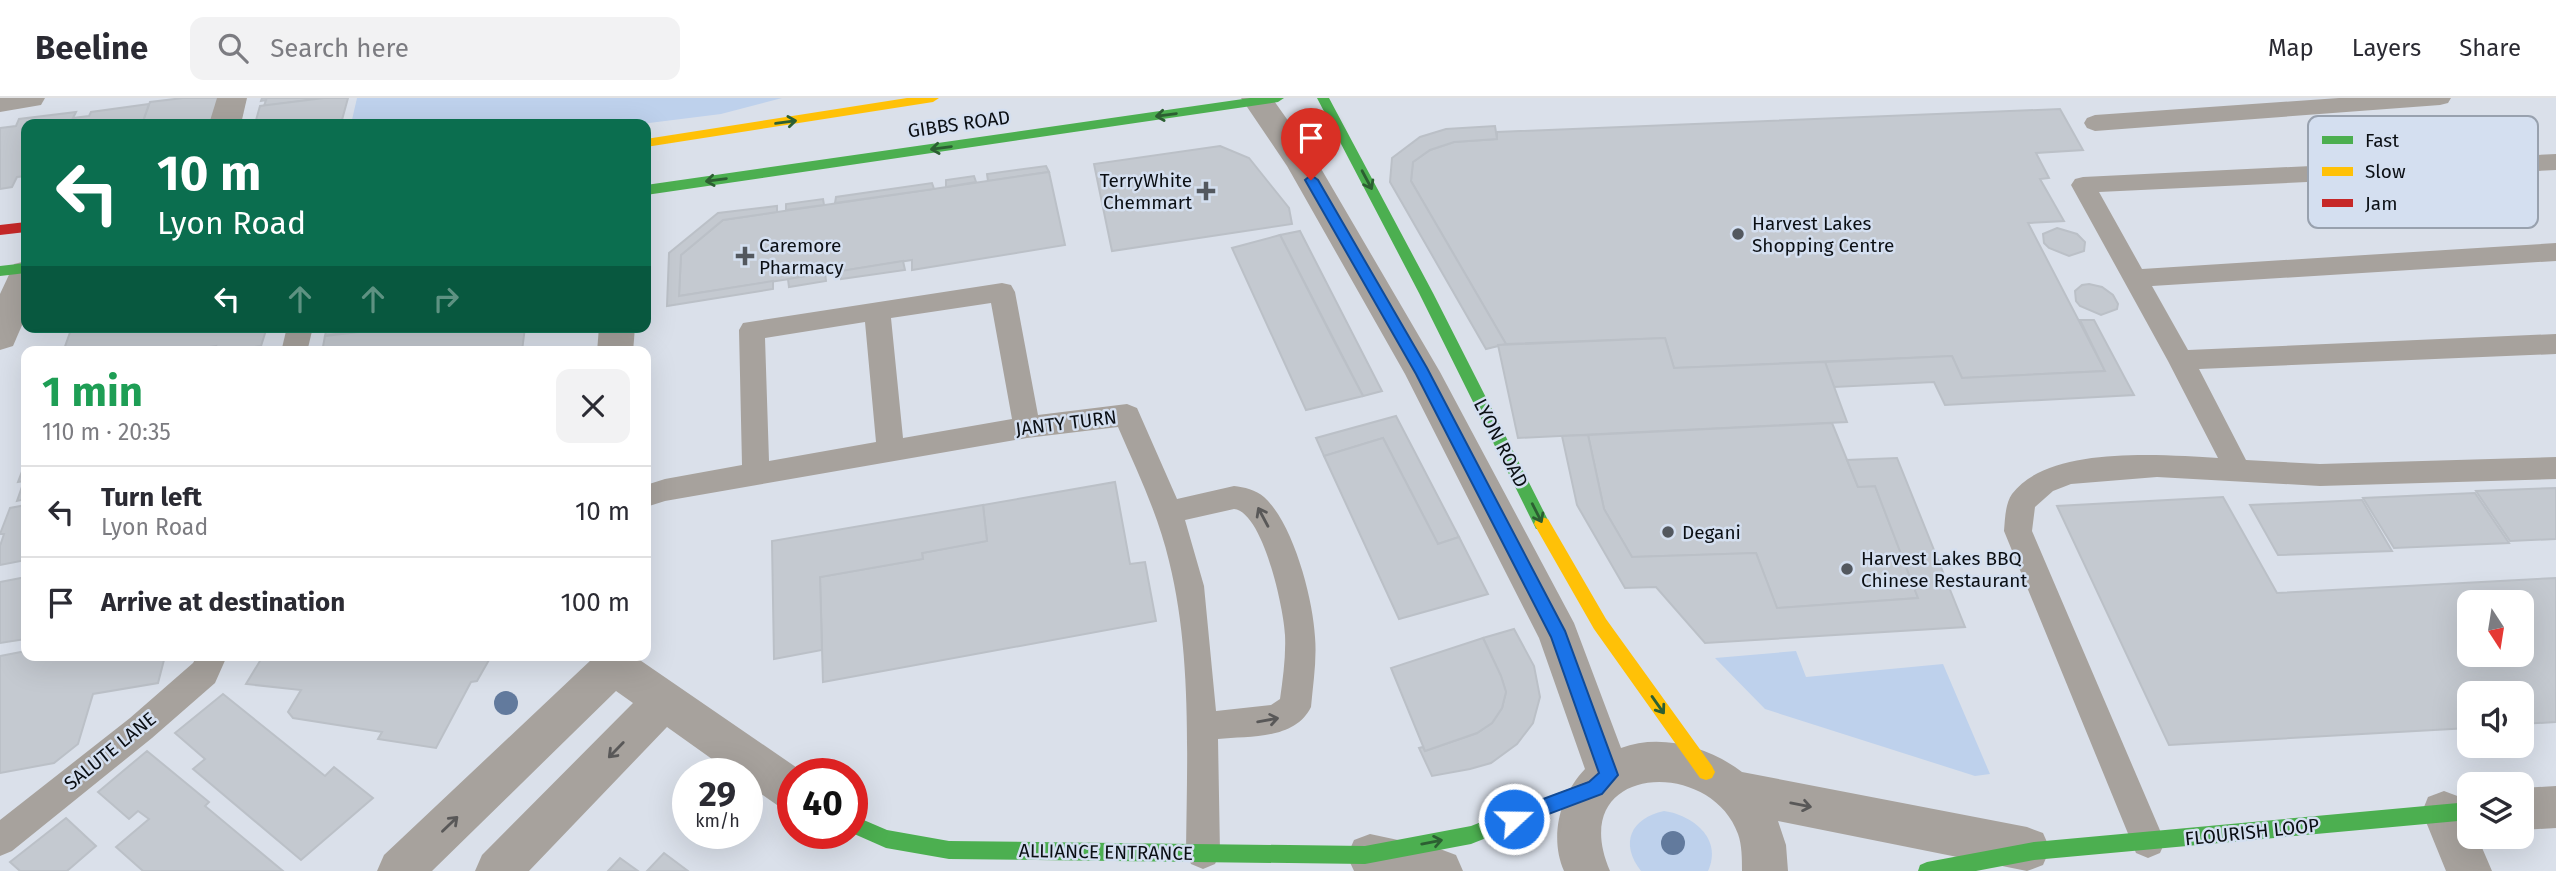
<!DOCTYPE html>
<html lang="en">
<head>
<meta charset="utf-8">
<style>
  :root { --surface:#fff; --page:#f2f2f3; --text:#2b2b33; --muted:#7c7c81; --line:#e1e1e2 }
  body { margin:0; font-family:"Fira Sans",sans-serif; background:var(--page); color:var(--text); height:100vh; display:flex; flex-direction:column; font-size:26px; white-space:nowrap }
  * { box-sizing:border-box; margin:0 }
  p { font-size:23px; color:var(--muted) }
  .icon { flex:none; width:38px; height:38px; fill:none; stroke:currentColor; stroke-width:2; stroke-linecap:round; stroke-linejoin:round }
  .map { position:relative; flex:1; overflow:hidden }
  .drawer { position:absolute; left:21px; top:248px; width:630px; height:315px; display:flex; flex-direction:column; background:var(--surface); border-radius:14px; box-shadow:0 7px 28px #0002 }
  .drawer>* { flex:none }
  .top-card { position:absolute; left:21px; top:21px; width:630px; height:214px; border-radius:14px; box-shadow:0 7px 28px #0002; background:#0b6e4f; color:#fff; overflow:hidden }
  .needle { width:46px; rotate:168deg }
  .tools { position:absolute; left:2457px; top:492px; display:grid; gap:14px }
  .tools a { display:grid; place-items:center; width:77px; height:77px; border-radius:14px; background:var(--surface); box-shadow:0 7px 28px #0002; font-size:35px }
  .speed { position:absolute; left:672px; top:660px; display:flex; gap:14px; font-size:35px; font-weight:700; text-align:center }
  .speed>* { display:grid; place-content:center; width:91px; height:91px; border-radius:50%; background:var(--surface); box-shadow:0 7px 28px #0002; line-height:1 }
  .speed small { font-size:18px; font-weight:400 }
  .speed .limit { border:10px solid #d22; background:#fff; color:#111 }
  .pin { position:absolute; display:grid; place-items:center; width:60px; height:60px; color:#fff; margin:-72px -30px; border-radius:50% 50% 50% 0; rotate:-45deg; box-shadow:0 0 7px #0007 }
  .pin .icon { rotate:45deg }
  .me { position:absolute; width:77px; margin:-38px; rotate:69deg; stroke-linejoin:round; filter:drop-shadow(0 0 5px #0008) }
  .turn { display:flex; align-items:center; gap:24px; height:147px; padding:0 21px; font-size:32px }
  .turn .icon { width:91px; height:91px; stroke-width:2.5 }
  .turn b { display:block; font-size:49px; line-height:60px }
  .lanes { display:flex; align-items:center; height:66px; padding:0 21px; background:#0003; justify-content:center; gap:35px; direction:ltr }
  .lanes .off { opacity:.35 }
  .round { display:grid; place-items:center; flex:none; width:74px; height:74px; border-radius:14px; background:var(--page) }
  .summary { display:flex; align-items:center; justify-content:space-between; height:119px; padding:0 21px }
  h1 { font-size:42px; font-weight:700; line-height:52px; color:#1e9e55 }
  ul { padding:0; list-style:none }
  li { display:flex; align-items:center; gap:21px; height:91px; padding:0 21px; border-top:2px solid var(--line) }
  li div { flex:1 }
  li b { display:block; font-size:26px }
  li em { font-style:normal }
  header { display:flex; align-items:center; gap:42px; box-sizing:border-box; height:98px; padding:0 35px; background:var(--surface); border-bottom:2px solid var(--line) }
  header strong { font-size:33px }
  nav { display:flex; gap:38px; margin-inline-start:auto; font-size:24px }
  .search { width:490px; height:63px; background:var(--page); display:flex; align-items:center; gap:18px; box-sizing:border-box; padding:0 24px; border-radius:14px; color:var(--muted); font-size:26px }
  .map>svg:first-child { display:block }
</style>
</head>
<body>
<header>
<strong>Beeline</strong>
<div class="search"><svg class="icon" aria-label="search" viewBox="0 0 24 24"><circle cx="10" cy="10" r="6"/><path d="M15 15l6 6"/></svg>Search here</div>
<nav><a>Map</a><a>Layers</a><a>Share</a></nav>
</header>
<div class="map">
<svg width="2556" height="773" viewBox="0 0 2556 773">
  <rect width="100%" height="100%" fill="#dae0ea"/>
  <g fill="#bed1ec">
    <path d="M357 0H782L721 16 641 26H351Z"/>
    <path d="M1796 553 1806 579 1943 566 1990 676 1975 678 1765 611 1715 560Z"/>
    <path d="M1664 713C1692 717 1723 740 1708 773H1641C1619 745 1631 720 1664 713Z"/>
  </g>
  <g fill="#c4c9d0" stroke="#bbc0c7" stroke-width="2" fill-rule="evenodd">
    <path d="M183 0H223L213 26H142L150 4Z"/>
    <path d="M262 0H324L264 8 266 2 261 3Z"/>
    <path d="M324 0H348L342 22 327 26H255L260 8Z"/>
    <path d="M149 6 142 26H70L73 20 89 18 91 14Z"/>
    <path d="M2060 11 2083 52 2036 55 2049 80 2040 81 2064 123 2028 125 2105 273 1962 280 1952 258 1674 270 1665 240 1506 246 1411 83 1413 64 1430 52 1454 44 1497 41V34Z"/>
    <path d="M76 14 70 26H26V78L17 79 12 89 0 91V30L16 28 19 21Z"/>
    <path d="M1495 28 1497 41 1454 44 1430 52 1413 64 1411 83 1506 246 1486 251 1390 84 1392 60 1420 39 1446 31Z"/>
    <path d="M1220 48 1249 60 1289 110 1292 126 1112 153 1094 66Z"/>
    <path d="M1046 68 1049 74 988 83 987 76Z"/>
    <path d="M1049 74 1065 147 912 172V162L679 198 681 157 723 122Z"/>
    <path d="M974 78 976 84 946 89V82Z"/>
    <path d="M932 85 934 91 835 105 836 99Z"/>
    <path d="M823 101 824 107 786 112V106Z"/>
    <path d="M777 108V114L723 122 681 157 679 198 773 183V191L667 208 669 155 718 115Z"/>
    <path d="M2057 130 2077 136 2085 144 2084 153 2069 158 2049 150 2044 145 2043 136Z"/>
    <path d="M1300 133 1382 293 1363 298 1280 137Z"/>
    <path d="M1280 137 1334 243 1363 298 1306 312 1232 150Z"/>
    <path d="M903 163 905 172 841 181V173Z"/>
    <path d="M825 175 826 183 789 189 788 181Z"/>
    <path d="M2089 186 2102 189 2113 197 2118 206 2117 211 2101 217 2080 208 2076 203 2075 193 2082 187Z"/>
    <path d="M2080 222H2094L2134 297 1945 307 1934 284 1834 289 1825 264 1952 258 1962 280 2105 273Z"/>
    <path d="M72 229H267L261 248 224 254H214L216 248 177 254H63Z"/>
    <path d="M327 229H374L325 238Z"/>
    <path d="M402 229H525L522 253 517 254H322L325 238Z"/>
    <path d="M1665 240 1674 270 1825 264 1847 324 1518 340 1498 247Z"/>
    <path d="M1396 318 1459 439 1438 446 1383 340 1324 358 1316 340Z"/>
    <path d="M1832 325 1858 389 1875 388 1918 500 1777 510 1756 455 1632 459 1604 411 1588 337Z"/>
    <path d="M1588 337 1604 411 1632 459 1756 455 1777 510 1918 500 1875 388 1858 389 1847 362 1897 360 1965 529 1705 545 1656 489 1625 490 1577 407 1562 338Z"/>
    <path d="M1383 340 1438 446 1459 439 1488 496 1399 521 1324 358Z"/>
    <path d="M26 363V401L17 403 24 383 18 384Z"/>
    <path d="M1115 384 1130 466 1145 464 1156 523 823 584 820 479 923 461 922 455 987 443 983 407Z"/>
    <path d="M2556 390V441L2510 443 2476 393Z"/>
    <path d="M2475 395 2509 445 2394 450 2363 400Z"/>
    <path d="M2223 399 2277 495 2556 480V624L2522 626V595H2469V630L2169 647 2057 408ZM2469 504H2522V556H2469Z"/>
    <path d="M2362 402 2392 453 2278 457 2250 407Z"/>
    <path d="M26 407V462L0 467V448L4 436H0L10 410Z"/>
    <path d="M983 407 987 443 922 455 923 461 820 479 822 552 774 561 772 443Z"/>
    <path d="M26 479V541L0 545V484Z"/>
    <path d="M1514 531 1534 568 1540 599 1533 625 1517 646 1491 665 1470 671 1432 678 1419 650 1423 649 1425 653 1477 635 1492 625 1502 610 1506 594 1501 578 1483 540Z"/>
    <path d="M1483 540 1501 578 1506 594 1502 610 1492 625 1477 635 1425 653 1391 570Z"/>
    <path d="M26 553V558H165L158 585 93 596 78 646 54 665 0 675V558Z"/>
    <path d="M263 558H486L485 560 489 562 477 583 471 584 436 650 378 641 382 634 293 620 288 614 301 592 246 586Z"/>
    <path d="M223 596 325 678 334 669 373 700 301 762 193 671 205 661 175 635Z"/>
    <path d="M147 653 209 704 205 708 283 773H143L116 749 149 721 138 713 129 721 98 694Z"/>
    <path d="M66 720 96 748 67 773H20L10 764Z"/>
    <path d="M664 755 688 773H647Z"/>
    <path d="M620 760 638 773H608Z"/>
  </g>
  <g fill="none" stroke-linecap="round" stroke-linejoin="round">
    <g fill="#a7a29d" fill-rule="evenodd">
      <path d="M2339 0H2451L2448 5 2440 7 2095 33 2087 30 2084 25 2087 20 2095 17Z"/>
      <path d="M2556 56V72L2099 94 2142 171 2556 145V163L2152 188 2188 252 2556 236V256L2199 271 2246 362 2320 366 2556 359V381L2320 388 2157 379 2071 386 2053 393 2035 409 2032 433 2165 744 2160 755 2148 760 2136 755 2004 433C2005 422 2005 406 2012 396 2048 347 2163 357 2218 360L2168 263 2071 87 2075 81 2083 79Z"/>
      <path d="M1002 185 1011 187 1015 194 1038 317 1127 306 1137 310 1177 401 1234 388C1244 389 1256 392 1264 399 1293 425 1313 500 1315 539 1317 562 1313 586 1311 609 1295 642 1249 638 1218 641L1220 755 1215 766 1203 771 1191 766 1186 755C1187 660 1192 555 1169 463 1158 416 1137 373 1118 329L1027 340 665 403 646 409V387L665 381 742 367 739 232 743 225ZM991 205 1012 321 903 340 891 220ZM865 224 876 344 769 363 765 240ZM1234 411C1263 414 1284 511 1285 537 1286 558 1283 580 1280 601L1271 607 1216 613 1204 488 1185 422Z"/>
      <path d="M287 229H313L307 254H281Z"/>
      <path d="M197 558H227L215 585 152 640 12 753 0 758V722L130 620 193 565Z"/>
    </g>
    <g fill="#a7a29d" fill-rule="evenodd">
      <path d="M0 0H45L41 7 0 14Z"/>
      <path d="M217 0H247L241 26H209Z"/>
      <path d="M1241 0H1272L1316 62 1440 274 1574 525 1621 650C1661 635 1709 649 1742 674L2027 729 2043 735 2050 751 2043 767 2027 773 1778 723 1786 747 1788 773H1742C1742 761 1742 747 1738 736 1710 658 1564 666 1610 773H1564C1549 739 1560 697 1585 671L1539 540 1405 276 1287 68Z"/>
      <path d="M26 163V218L13 248 0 252V196L14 166Z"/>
      <path d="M599 229H635L633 254H597Z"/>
      <path d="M592 558H634L806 676H793V713L777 707 747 686V676H733L667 629 529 773H475L482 757 633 605 616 593 432 773H377L384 757 592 561Z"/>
      <path d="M2556 688V730L2522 732V690Z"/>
      <path d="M2444 693 2460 699 2469 720V738H2477L2492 773H2446L2422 714 2428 699Z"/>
      <path d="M1370 736 1440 751 1456 757 1463 773H1354L1347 758 1354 742Z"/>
    </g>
    <g fill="#4caf50" fill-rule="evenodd">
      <path d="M1250 0H1284L1278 4 646 97V87Z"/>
      <path d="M1317 0H1329L1433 195 1550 426 1548 431H1536L1419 195Z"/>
      <path d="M26 165V175L0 178V168Z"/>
      <path d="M2469 704V722L2034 762 1976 773H1918L1920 767 1927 764 2034 744Z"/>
      <path d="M1507 714 1514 717 1516 723 1514 729 1471 746 1365 766 949 761 886 750 852 735V717L887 732 949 743 1365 748 1471 728Z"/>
    </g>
    <g fill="#ffc107" fill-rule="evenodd">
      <path d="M907 0H939L933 4 646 49V41Z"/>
      <path d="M1542 419 1548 421 1606 521 1712 668 1715 674 1712 680 1706 682 1700 680 1594 531 1534 426 1536 421Z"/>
    </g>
    <g fill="#c62828" fill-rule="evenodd">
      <path d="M26 124V134L0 137V127Z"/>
      <path d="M1595 681 1601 684 1604 690 1601 696 1507 732 1500 729 1498 723 1500 717Z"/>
    </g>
  </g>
  <g fill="#627a9d">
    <circle cx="506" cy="605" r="12"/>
    <circle cx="1673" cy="745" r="12"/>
  </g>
  <defs><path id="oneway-shaft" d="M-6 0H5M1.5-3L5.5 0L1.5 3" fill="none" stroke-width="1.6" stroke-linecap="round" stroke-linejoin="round" transform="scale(1.75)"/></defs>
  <g stroke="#2c5f32">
    <use href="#oneway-shaft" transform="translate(1166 17) rotate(172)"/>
    <use href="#oneway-shaft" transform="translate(786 24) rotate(-8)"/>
    <use href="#oneway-shaft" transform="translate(941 50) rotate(172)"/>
    <use href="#oneway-shaft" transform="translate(716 82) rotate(172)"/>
    <use href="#oneway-shaft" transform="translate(1367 82) rotate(62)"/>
    <use href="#oneway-shaft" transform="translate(1537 415) rotate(63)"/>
    <use href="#oneway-shaft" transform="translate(1658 607) rotate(55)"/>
    <use href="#oneway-shaft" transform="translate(1432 744) rotate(-11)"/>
  </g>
  <g stroke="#595858">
    <use href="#oneway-shaft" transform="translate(1263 419) rotate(-118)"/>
    <use href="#oneway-shaft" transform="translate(1268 622) rotate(-10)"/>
    <use href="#oneway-shaft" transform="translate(616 652) rotate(134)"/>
    <use href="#oneway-shaft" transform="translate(1801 707) rotate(11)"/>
    <use href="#oneway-shaft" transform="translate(450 726) rotate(-44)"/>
  </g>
  <path fill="#1a73e8" stroke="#114b97" stroke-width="2" d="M1311 77 1318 82 1427 270 1565 533 1618 677 1602 696 1514 729 1508 727 1505 721 1508 714 1589 684 1599 675 1551 539 1416 276 1305 82Z"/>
  <g fill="#53585f" stroke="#d4dff0" stroke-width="2.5">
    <path d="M1202.5 82.5h7v7h7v7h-7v7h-7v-7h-7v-7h7z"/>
    <circle cx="1738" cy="136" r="7"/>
    <path d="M741.5 147.5h7v7h7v7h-7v7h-7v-7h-7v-7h7z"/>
    <circle cx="1668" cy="434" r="7"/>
    <circle cx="1847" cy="471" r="7"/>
  </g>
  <g text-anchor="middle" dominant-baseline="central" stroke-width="5" stroke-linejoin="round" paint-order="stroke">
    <g font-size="19" fill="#0b0f14" stroke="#d4dff0">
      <text transform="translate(959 26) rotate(-8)">GIBBS ROAD</text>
      <text transform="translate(1066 325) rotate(-7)">JANTY TURN</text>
      <text transform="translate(1501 345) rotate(63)">LYON ROAD</text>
      <text transform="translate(110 653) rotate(-39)">SALUTE LANE</text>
      <text transform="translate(2252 734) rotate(-6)">FLOURISH LOOP</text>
      <text transform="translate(1106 754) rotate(1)">ALLIANCE ENTRANCE</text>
    </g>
    <g font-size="19" fill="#0b0f14" stroke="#d4dff0" text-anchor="start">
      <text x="1192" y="82" text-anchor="end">TerryWhite<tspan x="1192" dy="22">Chemmart</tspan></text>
      <text x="1752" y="125">Harvest Lakes<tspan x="1752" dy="22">Shopping Centre</tspan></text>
      <text x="759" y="147">Caremore<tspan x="759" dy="22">Pharmacy</tspan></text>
      <text x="1682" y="434">Degani</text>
      <text x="1861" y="460">Harvest Lakes BBQ<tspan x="1861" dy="22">Chinese Restaurant</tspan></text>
    </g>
  </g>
  <rect x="2308" y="18" width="230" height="112" rx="10" fill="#d4dff0" stroke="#98a1ae" stroke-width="2"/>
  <rect x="2322" y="38" width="31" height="8" fill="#4caf50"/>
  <rect x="2322" y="69" width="31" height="9" fill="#ffc107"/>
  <rect x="2322" y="101" width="31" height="8" fill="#c62828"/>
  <g font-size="19" fill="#0b0f14">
    <text x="2365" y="49">Fast</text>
    <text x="2365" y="80">Slow</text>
    <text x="2365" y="112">Jam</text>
  </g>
</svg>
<div class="tools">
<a><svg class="needle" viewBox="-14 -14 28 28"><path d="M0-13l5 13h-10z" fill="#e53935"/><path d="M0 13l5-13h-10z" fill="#7c7c81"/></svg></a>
<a><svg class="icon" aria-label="sound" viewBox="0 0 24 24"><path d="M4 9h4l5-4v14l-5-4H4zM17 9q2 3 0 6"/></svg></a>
<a><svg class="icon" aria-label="layers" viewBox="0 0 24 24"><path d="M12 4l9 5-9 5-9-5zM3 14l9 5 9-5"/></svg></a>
</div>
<div class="speed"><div>29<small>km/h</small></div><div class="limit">40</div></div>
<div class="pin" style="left:1311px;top:82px;background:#d93025"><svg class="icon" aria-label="arrive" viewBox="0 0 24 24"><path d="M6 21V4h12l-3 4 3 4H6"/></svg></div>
<svg class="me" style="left:1514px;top:721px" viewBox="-20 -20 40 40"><circle r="17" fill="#1a73e8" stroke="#fff" stroke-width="3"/><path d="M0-11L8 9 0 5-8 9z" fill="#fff"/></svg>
<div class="top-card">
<div class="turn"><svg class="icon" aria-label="left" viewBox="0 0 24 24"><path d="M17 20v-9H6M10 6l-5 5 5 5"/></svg><div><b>10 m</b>Lyon Road</div></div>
<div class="lanes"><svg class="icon" aria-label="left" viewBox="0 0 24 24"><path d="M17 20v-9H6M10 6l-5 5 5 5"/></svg><svg class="icon off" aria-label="ahead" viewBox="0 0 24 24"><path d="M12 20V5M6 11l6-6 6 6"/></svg><svg class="icon off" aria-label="ahead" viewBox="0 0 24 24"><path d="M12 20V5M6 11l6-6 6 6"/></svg><svg class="icon off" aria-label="right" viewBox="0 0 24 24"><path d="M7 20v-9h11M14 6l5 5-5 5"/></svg></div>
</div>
<section class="drawer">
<div class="summary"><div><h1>1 min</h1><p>110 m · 20:35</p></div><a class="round"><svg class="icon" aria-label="close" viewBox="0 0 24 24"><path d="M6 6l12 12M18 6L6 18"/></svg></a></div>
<ul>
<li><svg class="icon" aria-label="left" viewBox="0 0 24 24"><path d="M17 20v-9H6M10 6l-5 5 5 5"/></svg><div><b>Turn left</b><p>Lyon Road</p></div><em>10 m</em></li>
<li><svg class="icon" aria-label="arrive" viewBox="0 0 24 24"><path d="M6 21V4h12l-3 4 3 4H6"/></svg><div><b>Arrive at destination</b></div><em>100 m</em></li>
</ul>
</section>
</div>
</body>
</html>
